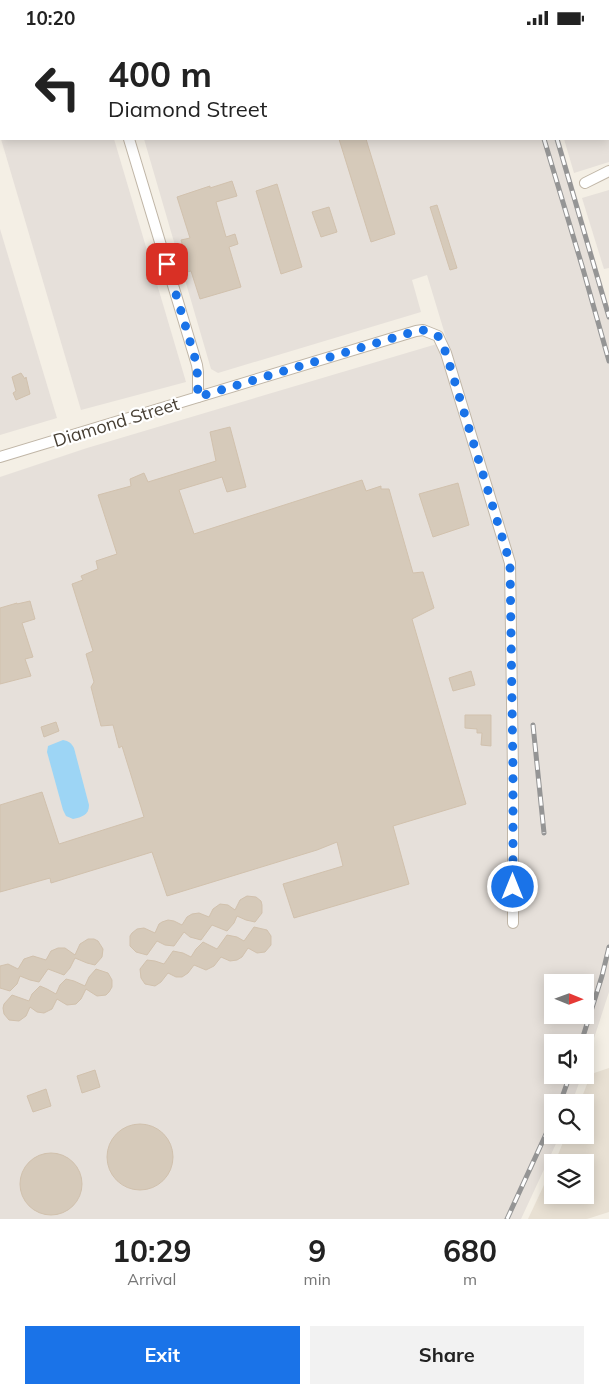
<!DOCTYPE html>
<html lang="en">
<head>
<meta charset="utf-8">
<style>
  :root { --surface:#fff; --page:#f2f2f2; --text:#222; --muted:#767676; --accent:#1a73e8 }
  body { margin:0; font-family:Mulish,sans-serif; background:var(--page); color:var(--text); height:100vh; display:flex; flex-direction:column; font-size:19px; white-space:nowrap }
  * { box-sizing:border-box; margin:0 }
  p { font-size:16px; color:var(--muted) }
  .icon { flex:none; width:28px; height:28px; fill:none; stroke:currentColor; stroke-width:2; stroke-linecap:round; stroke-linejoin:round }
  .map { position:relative; height:1184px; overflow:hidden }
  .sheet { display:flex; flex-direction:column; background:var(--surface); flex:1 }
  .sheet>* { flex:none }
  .guide { position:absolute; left:0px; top:0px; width:610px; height:105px; box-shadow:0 2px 12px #0003; background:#fff; color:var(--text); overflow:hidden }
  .needle { width:32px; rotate:91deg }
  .fabs { position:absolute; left:544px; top:939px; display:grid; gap:10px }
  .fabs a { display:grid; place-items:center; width:50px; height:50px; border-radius:0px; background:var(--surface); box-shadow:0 2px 12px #0003; font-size:25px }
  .pin { position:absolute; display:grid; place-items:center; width:42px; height:42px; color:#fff; margin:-21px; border-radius:10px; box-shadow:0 2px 8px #0006 }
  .me { position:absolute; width:55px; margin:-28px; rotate:0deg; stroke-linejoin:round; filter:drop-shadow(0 0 4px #0008) }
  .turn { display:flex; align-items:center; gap:18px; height:105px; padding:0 25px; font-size:22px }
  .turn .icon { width:65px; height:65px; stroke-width:2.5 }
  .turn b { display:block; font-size:35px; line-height:42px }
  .eta { display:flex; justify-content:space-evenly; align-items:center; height:85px; text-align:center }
  .eta b { font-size:30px; font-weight:700; line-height:35px }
  .action { display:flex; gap:10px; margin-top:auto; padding:10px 25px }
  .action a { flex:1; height:58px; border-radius:0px; background:var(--accent); color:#fff; font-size:20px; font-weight:700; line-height:58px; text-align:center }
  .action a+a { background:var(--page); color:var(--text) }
  .status { display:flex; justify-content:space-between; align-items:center; height:35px; padding:0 25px; background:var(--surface); direction:ltr }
  .status svg { height:14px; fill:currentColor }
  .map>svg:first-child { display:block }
</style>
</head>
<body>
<div class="status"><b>10:20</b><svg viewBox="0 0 49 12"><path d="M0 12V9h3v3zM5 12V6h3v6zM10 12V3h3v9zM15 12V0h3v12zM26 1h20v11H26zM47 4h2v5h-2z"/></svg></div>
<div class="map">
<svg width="609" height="1184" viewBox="0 0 609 1184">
  <rect width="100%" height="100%" fill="#f4efe5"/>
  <path fill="#e8e0d3" d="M609 1033V1177L587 1184H528L552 1133V1160H585V1128L555 1127 566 1100H585V1068L580 1067 591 1039Z"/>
  <g fill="#e6e0da" fill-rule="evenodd">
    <path d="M0 0H84V1H1V103L0 99Z"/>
    <path d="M114 0H530L531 1H115Z"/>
    <path d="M609 85V127L574 138 564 104H609Z"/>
    <path d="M1 104H114L186 347 81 375Z"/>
    <path d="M144 104H560L609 272V957L585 1031V1008H552V1040H582L572 1067 552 1068V1100H560L521 1184H0V442L87 413 447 306 427 240 412 245 421 277 218 338 211 334ZM552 948H585V980H552Z"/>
    <path d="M609 155V233L604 234 582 163Z"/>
    <path d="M0 194 57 383 0 400Z"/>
  </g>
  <path fill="#9dd5f5" d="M63 705C69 706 71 708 74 713L89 770C89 780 82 782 73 784L66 781 63 775 47 717 48 711Z"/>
  <g fill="#d6caba" stroke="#d1c1ad">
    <path d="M339 104H366L395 199 371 207Z"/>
    <path d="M232 146 237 161 216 167 226 202 235 199 238 209 229 212 241 252 200 264 191 236 183 238 176 217 184 215 181 205 190 203 177 162 210 151V153Z"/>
    <path d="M277 149 302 232 281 239 256 156Z"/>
    <path d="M437 170 457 233 450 235 430 172Z"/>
    <path d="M329 172 337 197 321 202 312 177Z"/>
    <path d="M21 338 25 344 26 342 30 359 16 365 13 358 16 356 12 342Z"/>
    <path d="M230 392 246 452 227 457 222 442 179 455 194 499 362 445 366 456 381 451V454H389L413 538 423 537 434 573 412 584 466 769 393 791 409 849 294 883 283 849 343 831 337 807 317 815 167 861 152 817 51 848 50 843 0 857V770L42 757 59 809 144 782 122 711 119 713 113 690 101 691 91 652 94 647 86 619 93 616 72 549 83 545 81 541 98 534 96 526 117 519 98 460 131 451 130 444 144 438 148 447 216 426 210 397Z"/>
    <path d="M458 448 469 490 433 502 419 459Z"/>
    <path d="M30 566 35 584 22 588 33 622 25 624 31 641 0 649V573L17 568V569Z"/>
    <path d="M471 636 475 650 453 656 449 643Z"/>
    <path d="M465 680H491V711L481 710 482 698H477V694L465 693Z"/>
    <path d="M56 687 59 696 44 702 41 692Z"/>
    <path d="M247 861 256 862 261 866 262 870V878L255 887 246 885 237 881 234 888 227 896 212 890 201 905 190 902 184 897 174 911 165 910 157 906 147 920 136 917 130 911V901L132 898 137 894 144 893 155 898 159 889 162 887 168 885 174 886 182 890 187 882 192 879 199 878 209 882 213 874 220 869 228 870 235 875 240 865Z"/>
    <path d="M254 892 267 895 271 901V910L265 917 257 918 248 913 242 922 237 925 230 926 221 922 214 931 206 935 194 930 188 938 182 942H176L168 938 161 947 155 951 145 949 141 943 140 934 147 925 155 926 164 929 173 916 183 918 191 922 196 914 203 907 217 914 227 900 237 902 244 906Z"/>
    <path d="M88 904H94L98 906 103 914 102 922 95 930 87 928 75 923 70 933 64 940 48 934 39 947 30 945 20 941 17 949 10 956 0 953V931L8 929 18 934 24 924 33 921 46 925 51 916 58 913H65L75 920 80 909Z"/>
    <path d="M96 934 108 938 112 945V952L109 957 106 960 97 961 86 954 81 964 76 969 67 970 57 964 52 974 44 978 37 977 30 972 26 981 19 986 9 985 4 979 3 973 4 969 12 960 29 966 32 959 40 951 47 954 56 959 60 950 66 944 74 946 85 951 89 942Z"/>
    <path d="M95 1035 100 1052 82 1058 77 1041Z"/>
    <path d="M46 1054 51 1071 33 1077 27 1061Z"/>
    <circle cx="140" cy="1122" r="33"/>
    <circle cx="51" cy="1149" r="31"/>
  </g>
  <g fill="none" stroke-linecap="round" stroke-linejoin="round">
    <g stroke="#c0b6a7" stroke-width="12">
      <g id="street">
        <path d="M99 0V1"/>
        <path d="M587 0V1"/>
        <path d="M609 74V75"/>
        <path d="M129 104 197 330 198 337V362"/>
        <path d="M585 148 609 136"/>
        <path d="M0 422 416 296 423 295 438 301 446 318 510 528 513 737V888"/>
      </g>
    </g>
    <use href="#street" stroke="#fff" stroke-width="10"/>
    <g stroke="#959595" stroke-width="5">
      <g id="rail">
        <path d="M513 0V1"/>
        <path d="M525 0 526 1"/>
        <path d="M544 104 583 234 609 326"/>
        <path d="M557 104 609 282"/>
        <path d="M533 690 544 798"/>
        <path d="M581 1008 602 941 609 912"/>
        <path d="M560 1068 570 1040"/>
        <path d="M507 1184 552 1086"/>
      </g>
    </g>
    <use href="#rail" stroke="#fff" stroke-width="3" stroke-dasharray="9" stroke-linecap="butt"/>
  </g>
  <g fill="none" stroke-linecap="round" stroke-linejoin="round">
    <path stroke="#1a73e8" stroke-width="9" stroke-dasharray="0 16.2" d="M167 229 197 330 198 362 416 296 423 295 438 301 446 318 510 528 513 737V852"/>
  </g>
  <g text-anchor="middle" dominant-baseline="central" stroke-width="4.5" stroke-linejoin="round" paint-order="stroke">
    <g font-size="18" fill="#473f34" stroke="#fff">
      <text transform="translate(116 387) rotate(-17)">Diamond Street</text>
    </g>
  </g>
</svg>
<div class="fabs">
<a><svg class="needle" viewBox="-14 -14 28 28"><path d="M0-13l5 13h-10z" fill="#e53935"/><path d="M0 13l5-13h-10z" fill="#767676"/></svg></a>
<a><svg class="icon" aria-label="sound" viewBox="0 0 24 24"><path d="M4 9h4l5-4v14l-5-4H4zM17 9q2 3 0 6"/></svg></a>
<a><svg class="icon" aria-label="search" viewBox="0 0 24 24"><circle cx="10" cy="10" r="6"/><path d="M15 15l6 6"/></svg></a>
<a><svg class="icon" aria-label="layers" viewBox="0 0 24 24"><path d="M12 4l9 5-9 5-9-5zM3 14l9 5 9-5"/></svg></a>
</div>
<div class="pin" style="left:167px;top:229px;background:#d93025"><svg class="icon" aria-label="arrive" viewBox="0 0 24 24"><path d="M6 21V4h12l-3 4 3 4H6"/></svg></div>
<svg class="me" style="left:513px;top:852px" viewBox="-20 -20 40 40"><circle r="17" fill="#1a73e8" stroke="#fff" stroke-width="3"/><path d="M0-11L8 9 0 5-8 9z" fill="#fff"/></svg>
<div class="guide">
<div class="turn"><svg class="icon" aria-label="left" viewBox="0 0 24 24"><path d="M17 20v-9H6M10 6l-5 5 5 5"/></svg><div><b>400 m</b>Diamond Street</div></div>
</div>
</div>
<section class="sheet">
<div class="eta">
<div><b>10:29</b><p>Arrival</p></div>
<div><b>9</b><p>min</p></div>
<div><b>680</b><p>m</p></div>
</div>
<div class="action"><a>Exit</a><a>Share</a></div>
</section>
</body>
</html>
